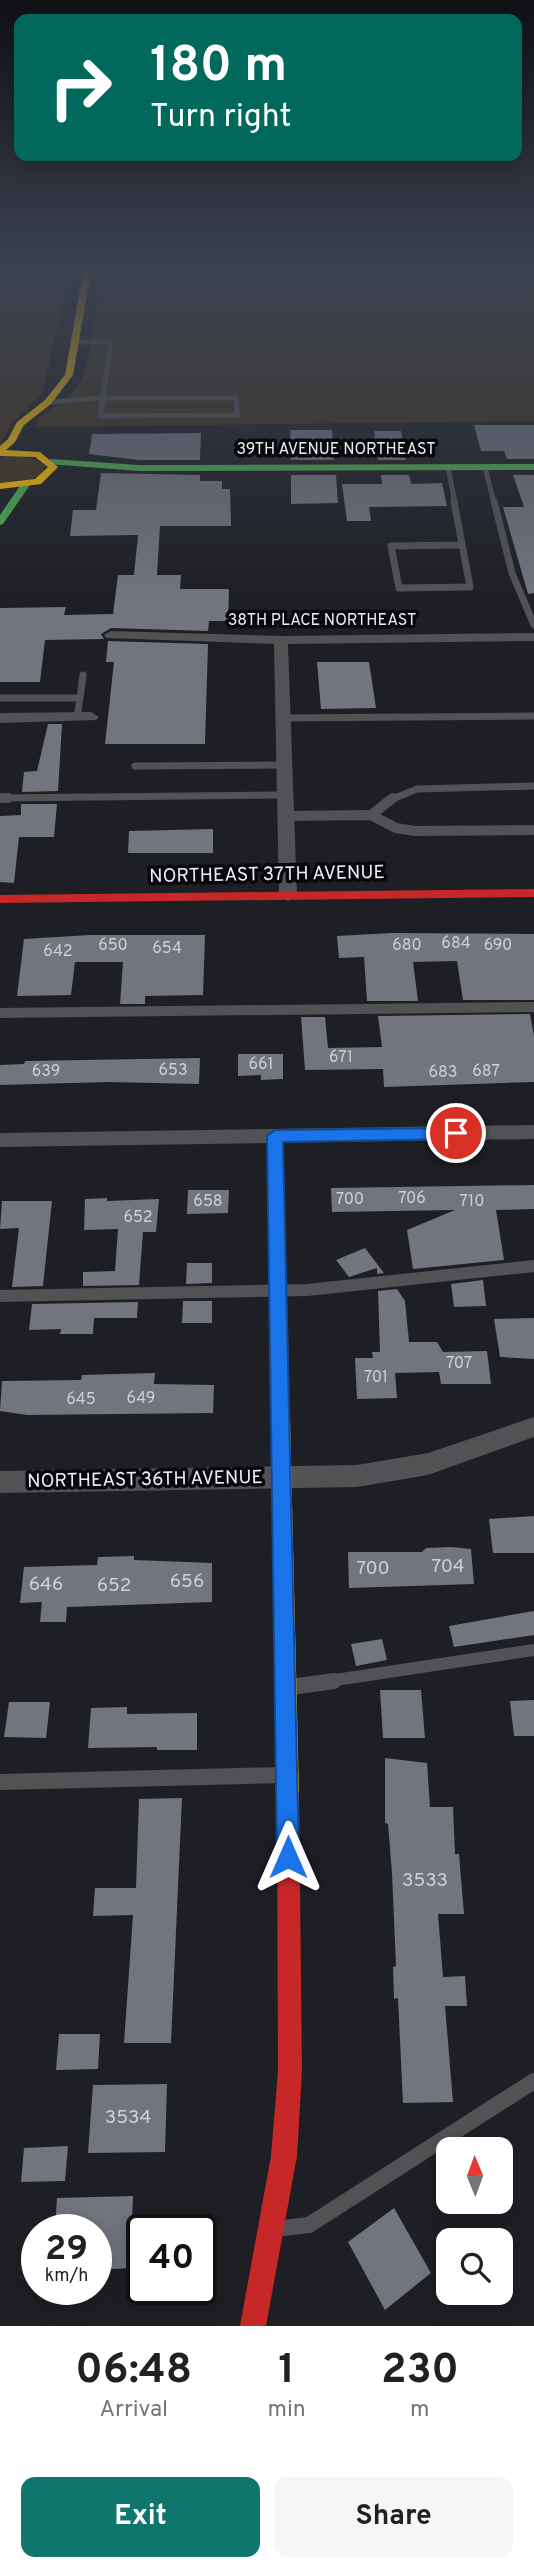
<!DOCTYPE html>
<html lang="en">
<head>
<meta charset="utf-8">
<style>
  :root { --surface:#fff; --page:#f6f6f6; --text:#202124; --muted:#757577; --accent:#0f766e }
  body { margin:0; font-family:Overpass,sans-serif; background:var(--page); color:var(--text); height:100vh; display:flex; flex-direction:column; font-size:26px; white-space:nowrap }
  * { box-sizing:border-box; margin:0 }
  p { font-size:23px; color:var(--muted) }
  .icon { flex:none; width:38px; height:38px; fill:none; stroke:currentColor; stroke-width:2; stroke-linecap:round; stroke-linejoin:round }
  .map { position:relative; height:2326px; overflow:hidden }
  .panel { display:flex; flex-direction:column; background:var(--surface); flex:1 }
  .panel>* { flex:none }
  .guide { position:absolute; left:14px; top:14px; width:508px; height:147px; border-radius:14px; box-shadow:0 4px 18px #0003; background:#00695c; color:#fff; overflow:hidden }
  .needle { width:46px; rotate:359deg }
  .buttons { position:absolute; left:436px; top:2137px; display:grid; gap:14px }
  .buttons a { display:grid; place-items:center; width:77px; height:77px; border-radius:14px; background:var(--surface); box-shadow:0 4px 18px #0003; font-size:35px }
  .speed { position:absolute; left:21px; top:2214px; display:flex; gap:14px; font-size:35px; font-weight:700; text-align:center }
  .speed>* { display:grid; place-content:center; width:91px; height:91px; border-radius:50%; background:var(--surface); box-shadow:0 4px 18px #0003; line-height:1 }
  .speed small { font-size:18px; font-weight:400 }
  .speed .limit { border:4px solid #111; border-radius:10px; background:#fff; color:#111 }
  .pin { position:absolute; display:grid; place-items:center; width:60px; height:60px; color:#fff; margin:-30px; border:4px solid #fff; border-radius:50%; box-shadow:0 2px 7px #0007 }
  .me { position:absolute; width:77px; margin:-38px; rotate:0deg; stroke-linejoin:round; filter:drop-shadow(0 0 5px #0008) }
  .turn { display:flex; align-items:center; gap:24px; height:147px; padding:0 21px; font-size:32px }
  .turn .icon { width:91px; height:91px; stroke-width:2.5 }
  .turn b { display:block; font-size:49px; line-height:60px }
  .eta { display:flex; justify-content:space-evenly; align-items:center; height:119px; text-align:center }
  .eta b { font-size:42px; font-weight:700; line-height:49px }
  .primary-button { display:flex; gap:14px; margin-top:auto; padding:14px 21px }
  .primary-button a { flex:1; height:80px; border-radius:14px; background:var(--accent); color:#fff; font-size:28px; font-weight:700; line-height:80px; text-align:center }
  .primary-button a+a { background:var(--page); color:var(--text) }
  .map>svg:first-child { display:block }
</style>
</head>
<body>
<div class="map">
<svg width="534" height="2326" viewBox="0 0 534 2326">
  <rect width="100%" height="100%" fill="#1e1f24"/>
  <g fill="#413520">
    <path d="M534 272V421L34 427C43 409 61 406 74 391 94 368 95 306 100 275Z"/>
    <path d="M0 276H69L42 394 13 422 0 446Z"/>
    <path d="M26 456 46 465 38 478 0 483V457Z"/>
  </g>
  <g fill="#72747e">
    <path d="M474 425H534V459H507L504 451H481Z"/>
    <path d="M290 430H332L334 460H291Z"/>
    <path d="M374 431H401L406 460H378Z"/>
    <path d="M201 433 200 460H139L89 454 92 434Z"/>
    <path d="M101 473 200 475V481H222V489H230L231 526H160L157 575H181L180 589H229L228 621H209L208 631 111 628 101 634 104 639 45 640 40 682H0V608L66 607 64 615 113 614 118 575H134L138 535 70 536 73 510H96Z"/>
    <path d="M291 475H336L338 503 291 504Z"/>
    <path d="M381 475H409L411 484 442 483 447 506 369 507 371 521H347L342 484H382Z"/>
    <path d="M513 475H534V593L528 594 503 507H524Z"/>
    <path d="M108 641 208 644 205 744H105L114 662H106Z"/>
    <path d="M317 662H369L376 708 321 709Z"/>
    <path d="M48 724H62L58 791 22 792 24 772 37 771Z"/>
    <path d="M21 804H57L54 837H19L14 883 0 882V816L21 815Z"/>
    <path d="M213 829V853H128L129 831Z"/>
    <path d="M391 933 534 934V1000H463L457 961 413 962 418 1001H367L364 957 339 958 337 936Z"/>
    <path d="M90 935H205L203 995 145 996V1004H120L123 962H75L71 995 17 996 24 939Z"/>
    <path d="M530 1014 534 1036V1082L384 1087 383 1069 305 1070 301 1017H325L328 1048 382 1047 378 1016Z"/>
    <path d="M238 1054H283V1079L261 1080V1075L238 1076Z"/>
    <path d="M200 1058 199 1084 108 1082 0 1085V1065L24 1064 25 1061Z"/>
    <path d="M534 1185V1209L496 1210 504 1260 413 1269 407 1230 455 1210 332 1212 331 1188Z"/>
    <path d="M188 1190H229L228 1213 187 1214Z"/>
    <path d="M107 1198V1201L159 1199 156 1232H143L139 1285 83 1286V1272L115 1271 118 1229 84 1230 85 1199Z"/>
    <path d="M2 1201H52L43 1286 12 1287 19 1228 0 1229Z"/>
    <path d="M365 1248 384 1273 377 1274V1268L349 1277 336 1260Z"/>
    <path d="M187 1263H212V1283L186 1284Z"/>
    <path d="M483 1280 486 1306 454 1307 451 1284Z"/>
    <path d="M397 1289 405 1301 409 1342H437L443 1352 487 1351 491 1384H441L439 1372 395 1373 397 1398 357 1399 355 1358H373L372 1352H380L378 1291Z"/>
    <path d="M183 1301H212V1323H182Z"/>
    <path d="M138 1302 137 1318H94L93 1334H60L61 1329 29 1330 32 1304Z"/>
    <path d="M534 1318V1359L500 1357 494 1319Z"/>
    <path d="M155 1373 154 1384 214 1385 213 1413 27 1415 0 1411 2 1381 81 1380 82 1375Z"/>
    <path d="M534 1516V1553H493L489 1519Z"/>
    <path d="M451 1547 471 1549 474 1584 349 1588 348 1552H422L426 1548Z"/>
    <path d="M134 1556V1560L212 1563V1602L67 1607 66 1622H40L42 1602 20 1603 24 1567 97 1565 98 1557Z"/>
    <path d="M534 1611V1635L454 1647 449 1626Z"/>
    <path d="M382 1639 387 1660 356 1666 351 1644Z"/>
    <path d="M380 1690H421L425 1738H383Z"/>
    <path d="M534 1700V1736H514L510 1701Z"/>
    <path d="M9 1702H50L46 1738 4 1737Z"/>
    <path d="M127 1707V1714L197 1713V1750H157V1747L88 1748 91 1708Z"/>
    <path d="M385 1758 427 1763 430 1807H453L455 1854H459L464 1914H438L443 1977 465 1976 467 2006H445L453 2102 403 2103 398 1998 394 1999 393 1967 396 1966 392 1873 388 1824 385 1823Z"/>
    <path d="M182 1798 171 2043H124L133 1915 93 1916 95 1888H136L139 1799Z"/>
    <path d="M59 2034H100L98 2069 56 2070Z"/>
    <path d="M167 2084 165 2152 88 2153 93 2085Z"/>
    <path d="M68 2146 65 2181 21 2182 24 2148Z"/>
    <path d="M133 2196 130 2268 96 2270V2230H55L57 2198Z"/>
    <path d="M394 2208 431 2273 385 2310 348 2242Z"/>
  </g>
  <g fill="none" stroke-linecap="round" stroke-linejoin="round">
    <g stroke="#525254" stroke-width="5">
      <path d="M0 274 323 272"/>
      <path d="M76 342H111L103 398"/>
      <path d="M103 398H236L237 415 100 416Z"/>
      <path d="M48 402 103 398"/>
      <path d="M448 467 455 503"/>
      <path d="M485 467 494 503"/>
    </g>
    <g stroke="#525254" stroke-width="7">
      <path d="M454 501 470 587 399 588 391 546 462 545"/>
      <path d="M494 501 512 573 534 625"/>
      <path d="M0 698H80L77 717"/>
      <path d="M80 698 83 675"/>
      <path d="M282 718 534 716"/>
      <path d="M135 766 284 765"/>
      <path d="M0 798 286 795"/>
      <path d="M390 800 417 789 534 786"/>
    </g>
    <g stroke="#525254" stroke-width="10">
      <path d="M0 798H8"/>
      <path d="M371 815 393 798"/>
      <path d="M287 816 371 815 396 828 415 831 534 830"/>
      <path d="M0 1013 534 1007"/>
    </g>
    <g stroke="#525254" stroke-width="12">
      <path d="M0 1296 307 1290 534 1266"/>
      <path d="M322 1682 534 1650"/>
    </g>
    <g stroke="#525254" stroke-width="16">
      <path d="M291 1687 334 1681"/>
      <path d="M0 1782 281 1775"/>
      <path d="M283 2228 309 2225 534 2081"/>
    </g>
    <g fill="#525254" fill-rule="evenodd">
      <path d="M111 631 282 636 534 633V641L288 644 297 896 288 901 279 896 274 644 106 638 104 635Z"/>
      <path d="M91 712 99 717 96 720 0 723V713Z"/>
      <path d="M534 1125V1139L0 1147V1133Z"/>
      <path d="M534 1417V1437L428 1475 357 1487 0 1493V1471L357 1465 428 1453Z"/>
    </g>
    <g fill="#4caf50" fill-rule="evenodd">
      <path d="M51 459 139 465 534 464V470L139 471 48 464 46 462Z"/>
      <path d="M25 482 30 485 3 524 0 525V515L22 483Z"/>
    </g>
    <g fill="#ffc107" fill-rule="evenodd">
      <path d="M83 272H91L73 375 51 404 24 425 15 442 6 450 40 452 58 467 41 484 0 489V483L35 479 48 467 35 457 0 456V446L8 439 17 422 45 400 65 375Z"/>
      <path d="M281 1410 287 1413 290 1418 299 1794 296 1802 288 1805 280 1802 277 1794 272 1418 275 1413Z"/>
    </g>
    <g fill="#c62828" fill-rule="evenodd">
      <path d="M534 889V897L0 903V895Z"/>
      <path d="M275 1130 283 1136 290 1418 287 1423 281 1426 275 1423 272 1418 267 1136Z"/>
      <path d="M288 1783 296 1786 299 1794 302 2071 297 2156 266 2326H240L271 2156 278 2071 277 1794 280 1786Z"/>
    </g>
  </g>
  <linearGradient id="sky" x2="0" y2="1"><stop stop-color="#101114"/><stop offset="0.45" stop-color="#3b4250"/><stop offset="1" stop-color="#3b4250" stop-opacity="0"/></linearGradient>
  <rect width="534" height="598" fill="url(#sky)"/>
  <path fill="#1a73e8" stroke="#114b97" stroke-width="2" d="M456 1128 464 1133 456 1139 283 1142 299 1857 296 1865 288 1869 280 1865 277 1857 267 1136 275 1130Z"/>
  <g text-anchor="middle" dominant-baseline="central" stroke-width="7" stroke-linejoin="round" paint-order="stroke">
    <g font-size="16" fill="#edeef4" stroke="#08080c">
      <text x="336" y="450">39TH AVENUE NORTHEAST</text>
      <text x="322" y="621">38TH PLACE NORTHEAST</text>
    </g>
    <g font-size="16" fill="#ced0d6">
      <text x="456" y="944">684</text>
      <text x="113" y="946">650</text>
      <text x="407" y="946">680</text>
      <text x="498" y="946">690</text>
      <text x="167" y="949">654</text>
      <text x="58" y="952">642</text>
      <text x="341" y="1058">671</text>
      <text x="261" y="1065">661</text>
      <text x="173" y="1071">653</text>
      <text x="46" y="1072">639</text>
      <text x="486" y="1072">687</text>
      <text x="443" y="1073">683</text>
      <text x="412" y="1199">706</text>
      <text x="350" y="1200">700</text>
      <text x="208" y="1202">658</text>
      <text x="472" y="1202">710</text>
      <text x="138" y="1218">652</text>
      <text x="459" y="1364">707</text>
      <text x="376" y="1378">701</text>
      <text x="141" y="1399">649</text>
      <text x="81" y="1400">645</text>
    </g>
    <g font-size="19" fill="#edeef4" stroke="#08080c">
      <text transform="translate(267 875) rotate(-1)">NORTHEAST 37TH AVENUE</text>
      <text transform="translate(145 1480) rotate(-1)">NORTHEAST 36TH AVENUE</text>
    </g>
    <g font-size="19" fill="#ced0d6">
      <text x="448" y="1567">704</text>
      <text x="373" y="1569">700</text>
      <text x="187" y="1582">656</text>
      <text x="46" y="1585">646</text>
      <text x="114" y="1586">652</text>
      <text x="425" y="1881">3533</text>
      <text x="128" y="2118">3534</text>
    </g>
  </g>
</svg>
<div class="buttons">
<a><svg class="needle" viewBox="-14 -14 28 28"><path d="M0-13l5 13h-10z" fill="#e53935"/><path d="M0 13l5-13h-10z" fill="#757577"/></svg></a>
<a><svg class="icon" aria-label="search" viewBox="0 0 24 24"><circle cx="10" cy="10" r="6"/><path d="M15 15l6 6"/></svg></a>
</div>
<div class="speed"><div>29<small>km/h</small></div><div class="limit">40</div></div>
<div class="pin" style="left:456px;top:1133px;background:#d93025"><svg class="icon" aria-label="arrive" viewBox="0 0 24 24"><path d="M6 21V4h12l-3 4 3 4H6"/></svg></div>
<svg class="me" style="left:288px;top:1857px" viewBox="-20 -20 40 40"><path d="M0-17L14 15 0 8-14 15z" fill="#1a73e8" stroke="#fff" stroke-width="4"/></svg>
<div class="guide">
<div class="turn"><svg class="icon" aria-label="right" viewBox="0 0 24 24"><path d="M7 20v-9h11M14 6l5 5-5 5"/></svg><div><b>180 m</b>Turn right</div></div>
</div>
</div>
<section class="panel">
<div class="eta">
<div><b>06:48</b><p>Arrival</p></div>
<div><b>1</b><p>min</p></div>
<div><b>230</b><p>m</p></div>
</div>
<div class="primary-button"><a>Exit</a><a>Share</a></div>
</section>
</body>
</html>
